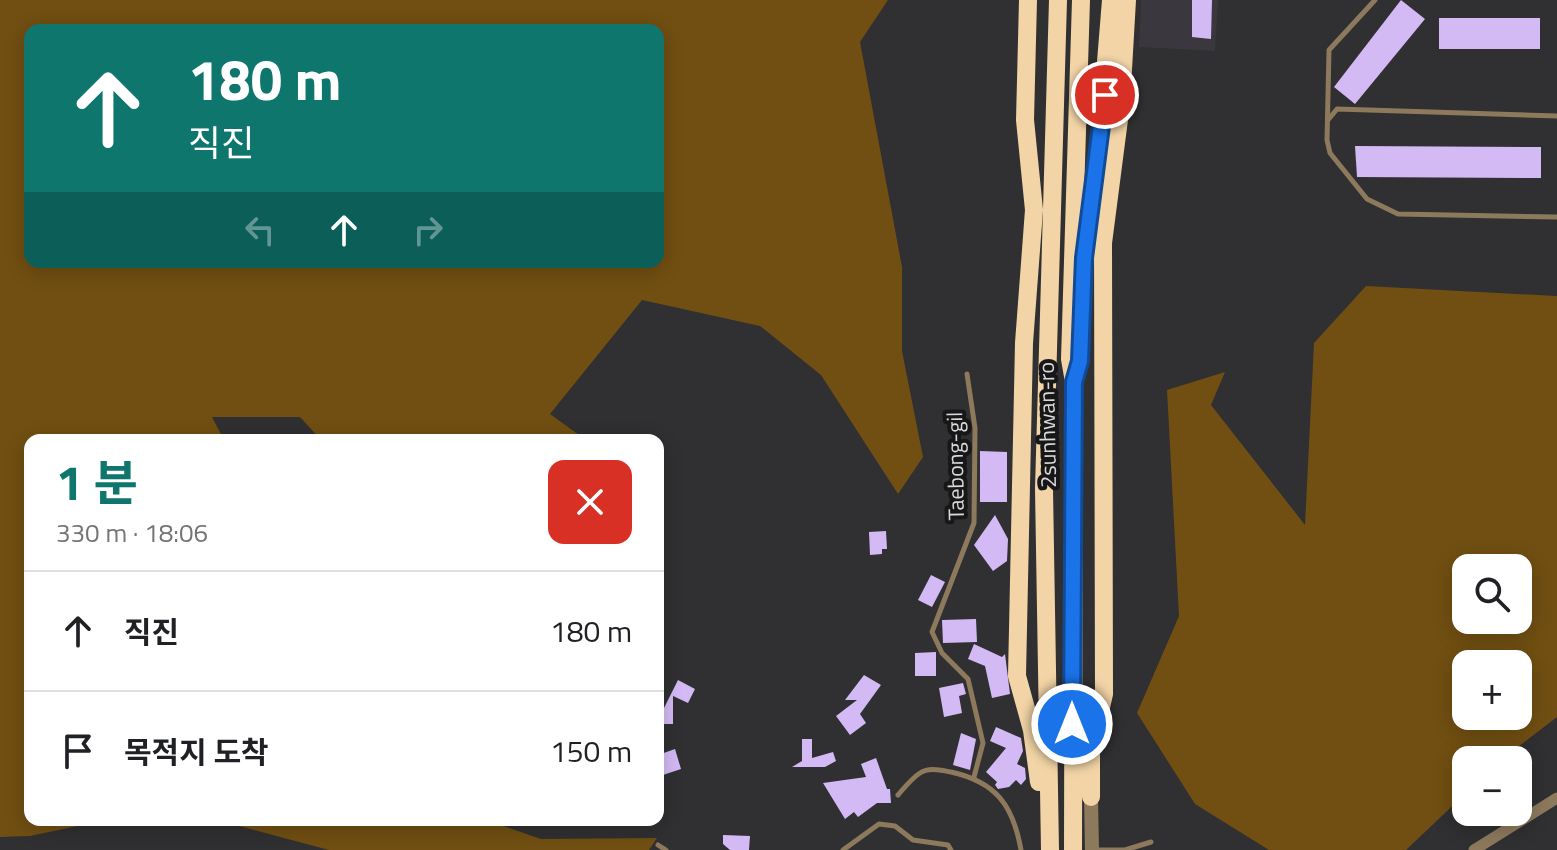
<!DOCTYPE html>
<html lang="ko">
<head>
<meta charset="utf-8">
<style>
  :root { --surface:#fff; --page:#f6f6f6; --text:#202124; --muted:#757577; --line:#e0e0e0; --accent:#0f766e }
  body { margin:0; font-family:"Titillium Web","Noto Sans KR",sans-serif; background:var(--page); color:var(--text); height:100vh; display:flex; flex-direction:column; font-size:30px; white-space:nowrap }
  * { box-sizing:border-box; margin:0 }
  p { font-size:26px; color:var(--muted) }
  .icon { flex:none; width:44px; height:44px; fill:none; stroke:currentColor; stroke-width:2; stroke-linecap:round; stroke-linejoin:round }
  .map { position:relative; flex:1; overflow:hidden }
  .details { position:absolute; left:24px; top:434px; width:640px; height:392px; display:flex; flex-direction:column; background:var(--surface); border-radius:16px; box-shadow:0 4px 20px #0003 }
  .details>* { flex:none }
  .hud { position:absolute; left:24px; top:24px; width:640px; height:244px; border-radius:16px; box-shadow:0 4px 20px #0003; background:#0f766e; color:#fff; overflow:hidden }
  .fabs { position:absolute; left:1452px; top:554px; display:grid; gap:16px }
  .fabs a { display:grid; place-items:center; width:80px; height:80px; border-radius:16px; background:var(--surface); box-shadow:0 4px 20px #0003; font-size:40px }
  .pin { position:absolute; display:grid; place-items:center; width:68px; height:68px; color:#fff; margin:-34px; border:4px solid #fff; border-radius:50%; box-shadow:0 2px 8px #0007 }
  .me { position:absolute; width:88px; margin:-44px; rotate:0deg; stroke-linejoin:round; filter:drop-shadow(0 0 6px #0008) }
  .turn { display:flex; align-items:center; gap:28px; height:168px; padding:0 32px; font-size:36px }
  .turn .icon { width:104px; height:104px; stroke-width:2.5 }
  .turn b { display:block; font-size:56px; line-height:68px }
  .lanes { display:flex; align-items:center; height:76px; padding:0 32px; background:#0003; justify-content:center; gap:40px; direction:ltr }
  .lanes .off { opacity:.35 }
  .round { display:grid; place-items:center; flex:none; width:84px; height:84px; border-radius:16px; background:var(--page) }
  .summary { display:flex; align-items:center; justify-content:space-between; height:136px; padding:0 32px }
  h1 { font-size:48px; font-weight:700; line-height:60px; color:var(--accent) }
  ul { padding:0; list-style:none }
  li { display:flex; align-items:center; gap:24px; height:120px; padding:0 32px; border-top:2px solid var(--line) }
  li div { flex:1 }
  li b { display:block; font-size:30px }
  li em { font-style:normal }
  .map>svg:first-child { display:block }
</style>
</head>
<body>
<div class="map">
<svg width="1557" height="850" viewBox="0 0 1557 850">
  <rect width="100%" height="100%" fill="#302f31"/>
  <path fill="#3a373f" d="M1141 0H1218L1215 51 1139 47Z"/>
  <g fill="#714f12" fill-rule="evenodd">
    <path d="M0 0H888L860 42 902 267V351L923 457 898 494 821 375 760 326 642 300 550 414 586 440H321L300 417H212L224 440H30V820H106L30 836 0 837ZM30 30H658V262H30Z"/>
    <path d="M1366 286 1557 296V717L1501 760H1466V793L1406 850H1269L1195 804 1137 713 1179 616 1167 390 1225 372 1211 405 1305 525 1314 343ZM1466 568H1518V620H1466ZM1466 664H1518V716H1466Z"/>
    <path d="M216 820H486L541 839 657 838 649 850H329Z"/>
  </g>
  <g fill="#d4baf5">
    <path d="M1192 0H1212L1211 39 1192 37Z"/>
    <path d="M1401 0 1425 19 1355 104 1334 87Z"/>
    <rect x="1439" y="18" width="101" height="31"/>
    <path d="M1355 146 1541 147V178L1357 177Z"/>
    <path d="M980 451 1007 452V502H980Z"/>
    <path d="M995 515 1008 539 1007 561 993 571 974 545Z"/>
    <path d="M886 531 887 549H882V554L870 555 869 532Z"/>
    <path d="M931 575 945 582 932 607 918 600Z"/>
    <path d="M976 619 977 642 943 643 942 620Z"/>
    <path d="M974 644 1002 657 1005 654 1010 694 992 698 985 666 968 659Z"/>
    <path d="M936 652V676H915V653Z"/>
    <path d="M864 675 881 685 860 714 866 723 850 735 836 716 857 700H845Z"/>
    <path d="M678 680 695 689 688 703 673 696V724H658V708H664Z"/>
    <path d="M963 683 966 694 959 696 962 713 944 717 939 688Z"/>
    <path d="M996 727 1021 738 1023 751 1017 764 1025 768 1026 779 1021 785 1016 780 1009 787 998 789 995 785 997 782 986 772 1006 748 990 741Z"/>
    <path d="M961 733 976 739 970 770 953 765Z"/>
    <path d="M802 739H812V758L833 752 836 761 825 767H792L802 761Z"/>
    <path d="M675 749 681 769 663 775 658 773V755Z"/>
    <path d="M876 758 887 789H890L891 803H877L858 817 854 812 845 819 823 783 866 777 861 764Z"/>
    <path d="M723 835 750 836 749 850H730L723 844Z"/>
  </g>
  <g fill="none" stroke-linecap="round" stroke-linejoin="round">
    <g stroke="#8d795c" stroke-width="5">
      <path d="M1375 0 1329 50 1327 140 1330 153 1367 199 1398 214 1557 217"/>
      <path d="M1328 120 1337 109 1557 116"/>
      <path d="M967 374 975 428 974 523 932 632 942 653 968 679 983 743 974 777"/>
      <path d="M898 795C904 788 912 778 920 773 929 767 940 770 951 772 996 782 1013 805 1021 850"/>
      <path d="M658 845 666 850"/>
      <path d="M843 850 879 824 895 826 913 840 948 845 951 850"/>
      <path d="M1098 850H1125L1151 842"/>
    </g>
    <path stroke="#8d795c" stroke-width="11" d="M1474 850 1557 798"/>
    <path stroke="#8d795c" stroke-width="14" d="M1091 797 1092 850"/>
    <g stroke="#f2d4a6" stroke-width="18">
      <path d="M1028 0 1025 120 1034 210 1024 343 1017 676 1032 730 1039 782"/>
      <path d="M1083 264 1098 161 1111 0"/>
      <path d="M1091 797V751L1104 694 1103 243 1121 104 1127 0"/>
      <path d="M1050 850 1044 489 1058 0"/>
      <path d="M1073 850 1074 382 1070 359 1081 0"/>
    </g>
  </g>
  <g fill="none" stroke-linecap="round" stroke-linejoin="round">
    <g stroke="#114b97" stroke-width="20">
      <path id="route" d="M1072 724 1074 382 1080 361 1084 258 1105 95"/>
    </g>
    <use href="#route" stroke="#1a73e8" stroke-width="14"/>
  </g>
  <g text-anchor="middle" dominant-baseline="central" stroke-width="8" stroke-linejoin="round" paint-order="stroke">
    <g font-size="22" fill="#d9d9db" stroke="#171718">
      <text transform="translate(1047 425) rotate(-91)">2sunhwan-ro</text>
      <text transform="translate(955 466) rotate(-91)">Taebong-gil</text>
    </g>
  </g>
</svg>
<div class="fabs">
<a><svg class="icon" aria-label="search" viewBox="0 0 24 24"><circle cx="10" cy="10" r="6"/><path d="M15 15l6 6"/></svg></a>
<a>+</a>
<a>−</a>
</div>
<div class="pin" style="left:1105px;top:95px;background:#d93025"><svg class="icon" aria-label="arrive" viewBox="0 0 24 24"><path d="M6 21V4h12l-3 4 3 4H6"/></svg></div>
<svg class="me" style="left:1072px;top:724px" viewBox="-20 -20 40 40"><circle r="17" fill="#1a73e8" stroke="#fff" stroke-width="3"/><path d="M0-11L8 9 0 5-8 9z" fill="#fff"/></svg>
<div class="hud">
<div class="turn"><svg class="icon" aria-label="ahead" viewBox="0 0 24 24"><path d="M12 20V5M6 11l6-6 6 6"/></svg><div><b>180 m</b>직진</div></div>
<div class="lanes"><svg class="icon off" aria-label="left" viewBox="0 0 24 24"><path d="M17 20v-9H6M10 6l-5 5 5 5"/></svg><svg class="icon" aria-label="ahead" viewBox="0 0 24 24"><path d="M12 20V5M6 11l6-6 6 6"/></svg><svg class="icon off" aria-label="right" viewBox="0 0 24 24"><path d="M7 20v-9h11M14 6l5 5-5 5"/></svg></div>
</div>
<section class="details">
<div class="summary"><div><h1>1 분</h1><p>330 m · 18:06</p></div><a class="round" style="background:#d93025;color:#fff"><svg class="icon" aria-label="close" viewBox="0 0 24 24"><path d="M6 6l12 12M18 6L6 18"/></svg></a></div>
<ul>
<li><svg class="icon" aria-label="ahead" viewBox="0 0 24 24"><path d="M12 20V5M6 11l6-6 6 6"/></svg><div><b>직진</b></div><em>180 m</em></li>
<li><svg class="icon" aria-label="arrive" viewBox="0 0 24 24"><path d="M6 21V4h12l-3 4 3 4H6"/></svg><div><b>목적지 도착</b></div><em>150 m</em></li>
</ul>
</section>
</div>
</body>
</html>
